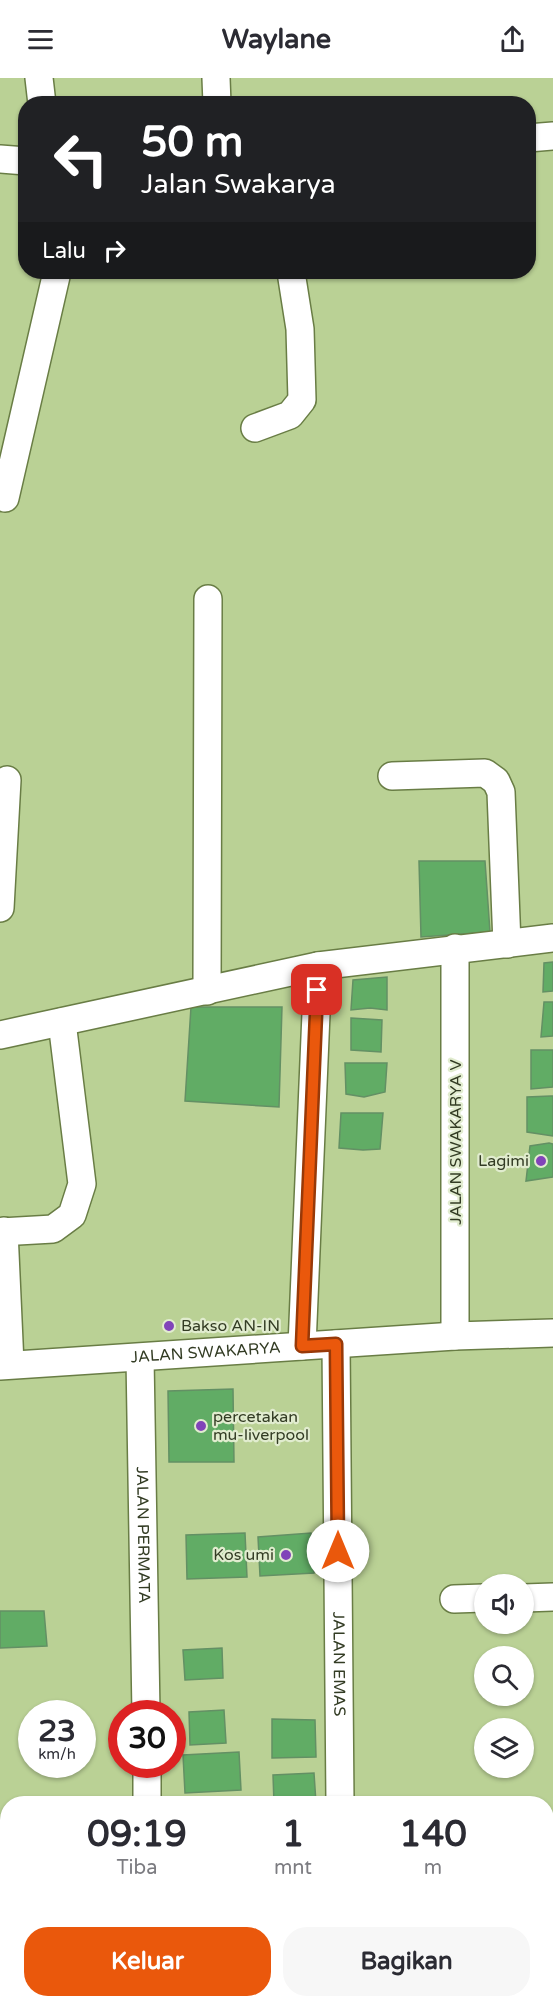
<!DOCTYPE html>
<html lang="id">
<head>
<meta charset="utf-8">
<style>
  :root { --surface:#fff; --page:#f7f7f7; --text:#2b2b33; --muted:#7c7c81; --accent:#ea580c }
  body { margin:0; font-family:"Varela Round",sans-serif; background:var(--page); color:var(--text); height:100vh; display:flex; flex-direction:column; font-size:22px; white-space:nowrap }
  * { box-sizing:border-box; margin:0 }
  p { font-size:20px; color:var(--muted) }
  .icon { flex:none; width:33px; height:33px; fill:none; stroke:currentColor; stroke-width:2; stroke-linecap:round; stroke-linejoin:round }
  .map { position:relative; flex:1; overflow:hidden }
  .sheet { position:absolute; left:0px; top:1718px; width:554px; height:212px; display:flex; flex-direction:column; background:var(--surface); border-radius:24px 24px 0 0; box-shadow:0 2px 4px #0004 }
  .sheet>* { flex:none }
  .hud { position:absolute; left:18px; top:18px; width:518px; height:183px; border-radius:24px; box-shadow:0 2px 4px #0004; background:#202124; color:#fff; overflow:hidden }
  .fabs { position:absolute; left:474px; top:1496px; display:grid; gap:12px }
  .fabs a { display:grid; place-items:center; width:60px; height:60px; border-radius:50%; background:var(--surface); box-shadow:0 2px 4px #0004; font-size:30px }
  .speed { position:absolute; left:18px; top:1622px; display:flex; gap:12px; font-size:30px; font-weight:700; text-align:center }
  .speed>* { display:grid; place-content:center; width:78px; height:78px; border-radius:50%; background:var(--surface); box-shadow:0 2px 4px #0004; line-height:1 }
  .speed small { font-size:15px; font-weight:400 }
  .speed .limit { border:9px solid #d22; background:#fff; color:#111 }
  .pin { position:absolute; display:grid; place-items:center; width:51px; height:51px; color:#fff; margin:-26px; border-radius:12px; box-shadow:0 3px 9px #0006 }
  .me { position:absolute; width:66px; margin:-33px; rotate:0deg; stroke-linejoin:round; filter:drop-shadow(0 0 4px #0008) }
  .turn { display:flex; align-items:center; gap:21px; height:126px; padding:0 24px; font-size:27px }
  .turn .icon { width:78px; height:78px; stroke-width:2.5 }
  .turn b { display:block; font-size:42px; line-height:51px }
  .then { display:flex; align-items:center; height:57px; padding:0 24px; background:#0003; gap:12px; font-size:22px }
  .eta { display:flex; justify-content:space-evenly; align-items:center; height:102px; text-align:center }
  .eta b { font-size:36px; font-weight:700; line-height:42px }
  .cta { display:flex; gap:12px; margin-top:auto; padding:12px 24px }
  .cta a { flex:1; height:69px; border-radius:24px; background:var(--accent); color:#fff; font-size:24px; font-weight:700; line-height:69px; text-align:center }
  .cta a+a { background:var(--page); color:var(--text) }
  header { display:flex; justify-content:space-between; align-items:center; height:78px; padding:0 24px; background:var(--surface); font-size:27px; font-weight:700 }
  .map>svg:first-child { display:block }
</style>
</head>
<body>
<header><svg class="icon" aria-label="menu" viewBox="0 0 24 24"><path d="M4 6h16M4 12h16M4 18h16"/></svg>Waylane<svg class="icon" aria-label="share" viewBox="0 0 24 24"><path d="M12 15V3M7 8l5-5 5 5M5 13v7h14v-7"/></svg></header>
<div class="map">
<svg width="553" height="1928" viewBox="0 0 553 1928">
  <rect width="100%" height="100%" fill="#bad195"/>
  <g fill="#61ac65" stroke="#639064" stroke-width="1.5">
    <path d="M419 783H485L490 854 421 859Z"/>
    <path d="M553 884V913L543 914 544 885Z"/>
    <path d="M387 899V932L370 930 351 932 353 902Z"/>
    <path d="M544 924H553V958L541 959Z"/>
    <path d="M191 929H282L279 1029 185 1023Z"/>
    <path d="M351 940 382 942 381 974 351 972Z"/>
    <path d="M531 972H553V1009L531 1011Z"/>
    <path d="M345 985H387L385 1014 364 1019 346 1016Z"/>
    <path d="M551 1018H553V1058L527 1054V1019Z"/>
    <path d="M341 1035H383L380 1071 363 1072 339 1070Z"/>
    <path d="M549 1065 553 1066V1099L526 1103 530 1068Z"/>
    <path d="M233 1311 234 1384H169L168 1313Z"/>
    <path d="M245 1455 247 1499 187 1501 186 1457Z"/>
    <path d="M311 1455 314 1495 260 1498 258 1459Z"/>
    <path d="M0 1533H44L47 1568 0 1570Z"/>
    <path d="M222 1570 223 1600 185 1602 183 1572Z"/>
    <path d="M224 1632 226 1665 190 1667 189 1634Z"/>
    <path d="M272 1641 315 1642 316 1679 272 1680Z"/>
    <path d="M239 1674 241 1712 185 1715 183 1677Z"/>
    <path d="M314 1695 316 1725H274L273 1697Z"/>
  </g>
  <g fill="none" stroke-linecap="round" stroke-linejoin="round">
    <g stroke="#697d45" stroke-width="30">
      <g id="minor">
        <path d="M39 0 42 26"/>
        <path d="M216 0 217 26"/>
        <path d="M528 60 553 58"/>
        <path d="M0 81 26 83"/>
        <path d="M255 350 290 337 302 322 300 251 291 194"/>
        <path d="M5 420 57 194"/>
        <path d="M392 698 485 695 496 703 501 714 507 866"/>
        <path d="M0 830 7 702"/>
        <path d="M207 913 208 521"/>
        <path d="M0 957 318 888 553 860"/>
        <path d="M4 1153 10 1286"/>
        <path d="M0 1154 53 1151 72 1137 82 1106 62 944"/>
        <path d="M455 1258V870"/>
        <path id="s1" d="M336 1266 340 1725"/>
        <path d="M302 1268 318 888"/>
        <path id="s2" d="M140 1280 146 1635"/>
        <path id="s3" d="M0 1288 455 1258 553 1255"/>
        <path d="M524 1520 553 1519"/>
        <path d="M454 1521 484 1520"/>
        <path d="M147 1686V1725"/>
        <path d="M0 1811H8"/>
        <path d="M546 1826 553 1825"/>
        <path d="M151 1922V1928"/>
        <path d="M342 1922V1928"/>
      </g>
    </g>
    <use href="#minor" stroke="#fff" stroke-width="27"/>
  </g>
  <g fill="none" stroke-linecap="round" stroke-linejoin="round">
    <g stroke="#983908" stroke-width="15">
      <path id="route" d="M317 912 302 1268 336 1266 338 1473"/>
    </g>
    <use href="#route" stroke="#ea580c" stroke-width="10"/>
  </g>
  <g fill="#8144b9" stroke="#e1eccf" stroke-width="2">
    <circle cx="541" cy="1083" r="6"/>
    <circle cx="169" cy="1248" r="6"/>
    <circle cx="201" cy="1348" r="6"/>
    <circle cx="286" cy="1477" r="6"/>
  </g>
  <g text-anchor="middle" dominant-baseline="central" stroke-width="4.5" stroke-linejoin="round" paint-order="stroke">
    <g font-size="16" fill="#333c24" stroke="#e1eccf">
      <text transform="translate(456 1064) rotate(-90)">JALAN SWAKARYA V</text>
      <text stroke="none"><textPath href="#s3" startOffset="206">JALAN SWAKARYA</textPath></text>
      <text stroke="none"><textPath href="#s2" startOffset="177">JALAN PERMATA</textPath></text>
      <text stroke="none"><textPath href="#s1" startOffset="320">JALAN EMAS</textPath></text>
    </g>
    <g font-size="16" fill="#333c24" stroke="#e1eccf" text-anchor="end">
      <text x="529" y="1083">Lagimi</text>
      <text x="181" y="1248" text-anchor="start">Bakso AN-IN</text>
      <text x="213" y="1339" text-anchor="start">percetakan<tspan x="213" dy="18">mu-liverpool</tspan></text>
      <text x="274" y="1477">Kos umi</text>
    </g>
  </g>
</svg>
<div class="fabs">
<a><svg class="icon" aria-label="sound" viewBox="0 0 24 24"><path d="M4 9h4l5-4v14l-5-4H4zM17 9q2 3 0 6"/></svg></a>
<a><svg class="icon" aria-label="search" viewBox="0 0 24 24"><circle cx="10" cy="10" r="6"/><path d="M15 15l6 6"/></svg></a>
<a><svg class="icon" aria-label="layers" viewBox="0 0 24 24"><path d="M12 4l9 5-9 5-9-5zM3 14l9 5 9-5"/></svg></a>
</div>
<div class="speed"><div>23<small>km/h</small></div><div class="limit">30</div></div>
<div class="pin" style="left:317px;top:912px;background:#d93025"><svg class="icon" aria-label="arrive" viewBox="0 0 24 24"><path d="M6 21V4h12l-3 4 3 4H6"/></svg></div>
<svg class="me" style="left:338px;top:1473px" viewBox="-20 -20 40 40"><circle r="19" fill="#fff"/><path d="M0-13L10 11 0 6-10 11z" fill="#ea580c"/></svg>
<div class="hud">
<div class="turn"><svg class="icon" aria-label="left" viewBox="0 0 24 24"><path d="M17 20v-9H6M10 6l-5 5 5 5"/></svg><div><b>50 m</b>Jalan Swakarya</div></div>
<div class="then">Lalu<svg class="icon" aria-label="right" viewBox="0 0 24 24"><path d="M7 20v-9h11M14 6l5 5-5 5"/></svg></div>
</div>
<section class="sheet">
<div class="eta">
<div><b>09:19</b><p>Tiba</p></div>
<div><b>1</b><p>mnt</p></div>
<div><b>140</b><p>m</p></div>
</div>
<div class="cta"><a>Keluar</a><a>Bagikan</a></div>
</section>
</div>
</body>
</html>
